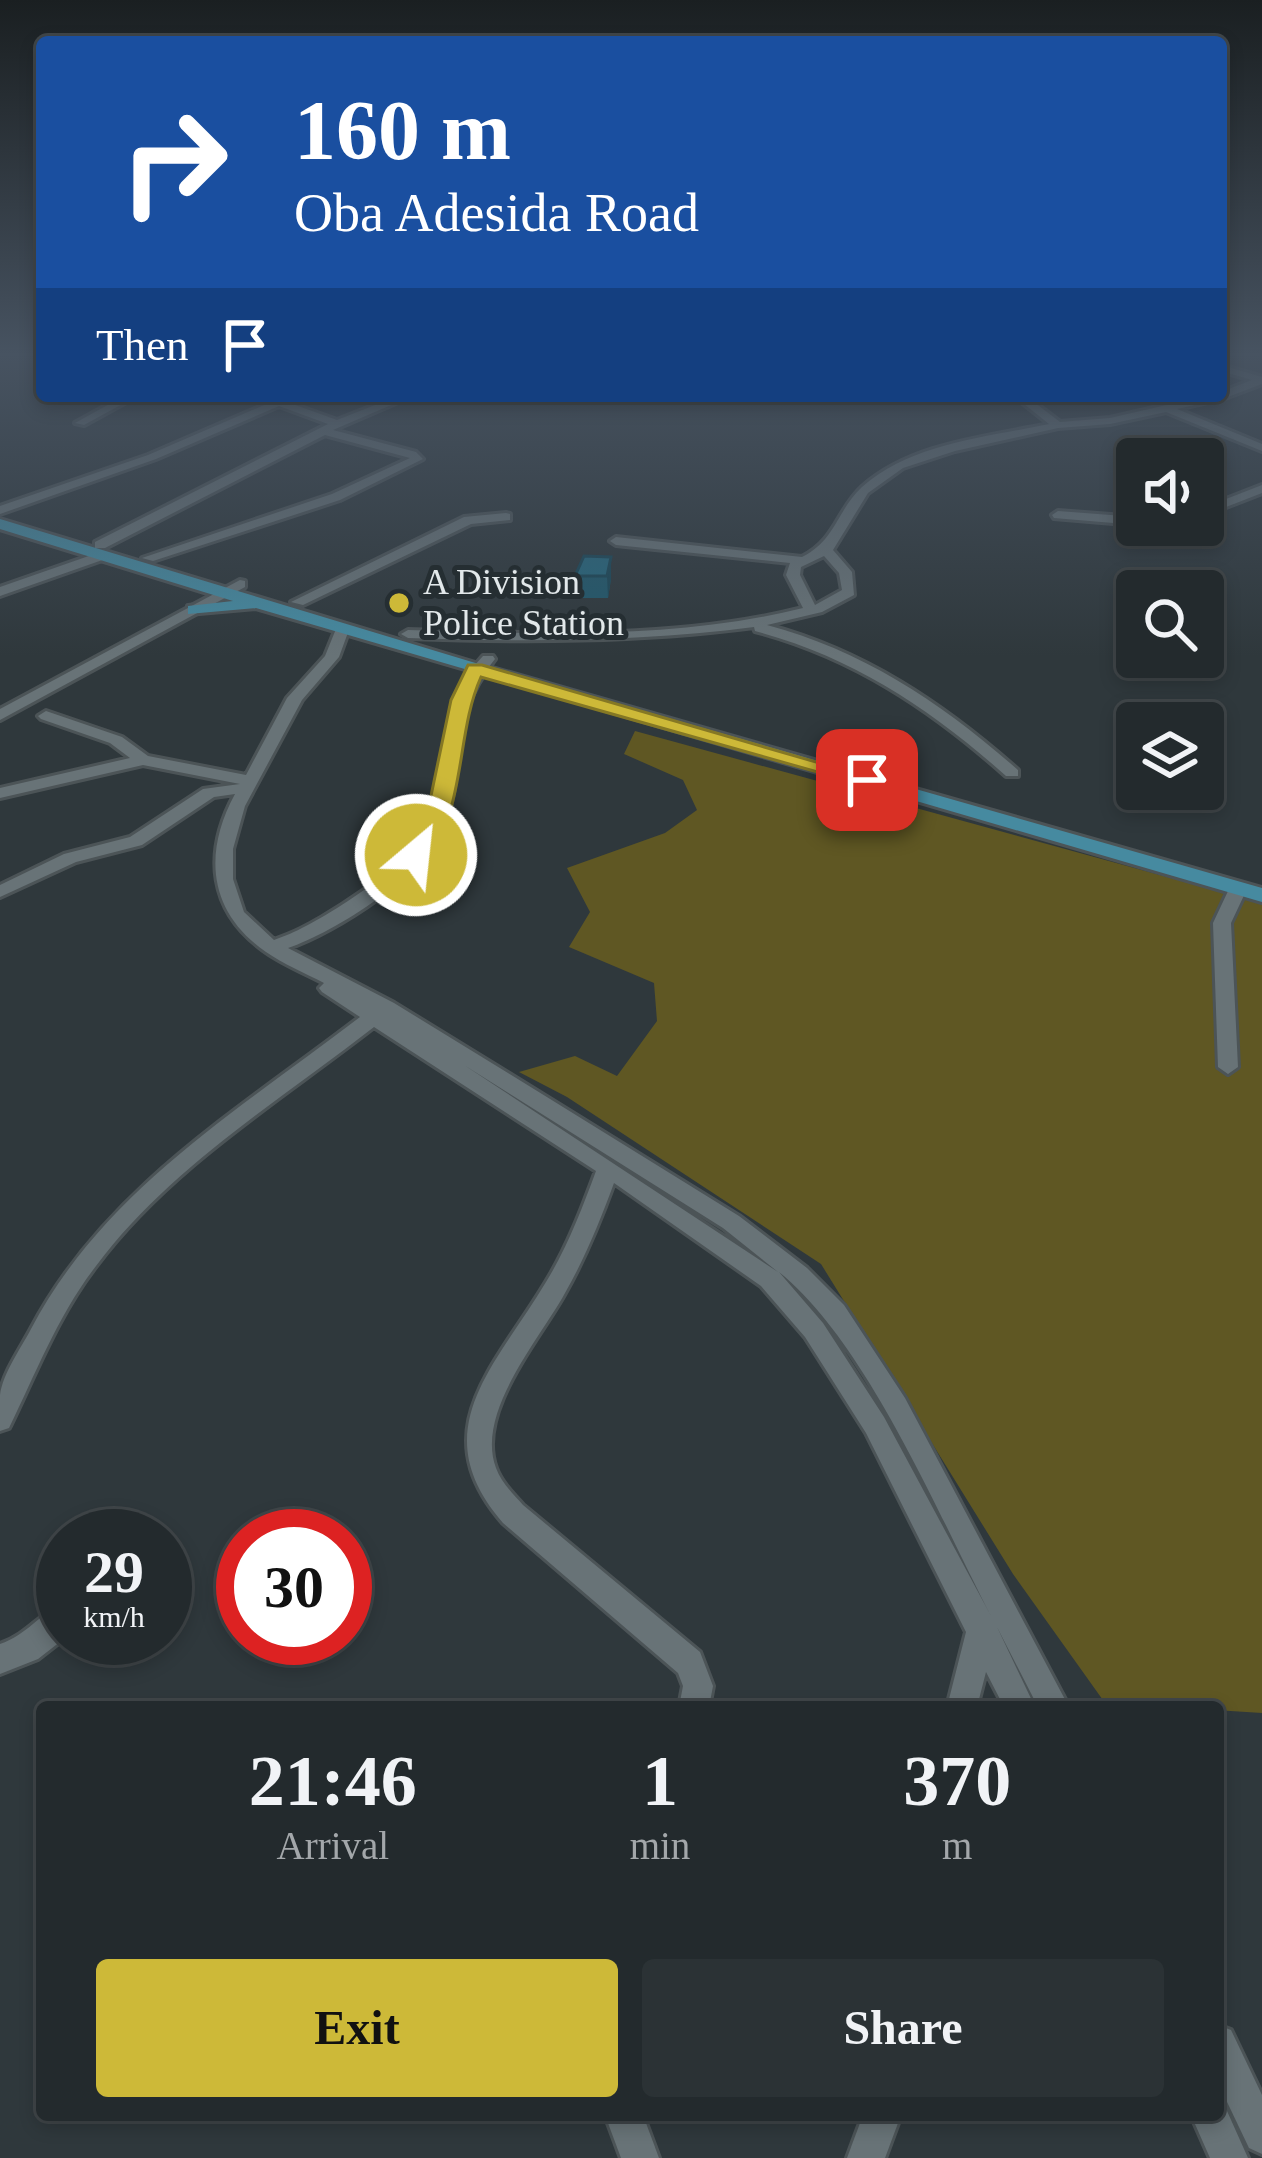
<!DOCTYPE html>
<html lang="en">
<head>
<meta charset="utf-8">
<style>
  :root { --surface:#232a2d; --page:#2b3235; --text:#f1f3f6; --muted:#a3a7aa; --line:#404649; --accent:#cdb938 }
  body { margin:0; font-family:Georgia,serif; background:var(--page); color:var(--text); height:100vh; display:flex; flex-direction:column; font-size:45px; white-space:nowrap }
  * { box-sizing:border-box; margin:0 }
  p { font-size:39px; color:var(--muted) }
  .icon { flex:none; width:66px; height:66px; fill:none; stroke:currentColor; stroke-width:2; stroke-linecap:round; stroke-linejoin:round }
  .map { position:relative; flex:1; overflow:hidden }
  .details { position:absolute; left:36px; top:1701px; width:1188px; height:420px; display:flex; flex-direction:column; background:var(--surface); border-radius:12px; box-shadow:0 6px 18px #0003,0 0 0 3px var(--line) }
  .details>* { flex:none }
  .hud { position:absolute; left:36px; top:36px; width:1191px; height:366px; border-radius:12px; box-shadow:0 6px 18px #0003,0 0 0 3px var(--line); background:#1a4fa0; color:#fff; overflow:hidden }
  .controls { position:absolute; left:1116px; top:438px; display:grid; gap:24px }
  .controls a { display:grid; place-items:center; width:108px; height:108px; border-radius:12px; background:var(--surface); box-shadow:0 6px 18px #0003,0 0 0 3px var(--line); font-size:60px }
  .speed { position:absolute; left:36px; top:1509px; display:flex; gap:24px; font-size:60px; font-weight:700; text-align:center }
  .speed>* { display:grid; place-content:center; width:156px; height:156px; border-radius:50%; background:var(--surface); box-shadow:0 6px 18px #0003,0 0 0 3px var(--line); line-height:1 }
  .speed small { font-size:30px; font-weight:400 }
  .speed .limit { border:18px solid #d22; background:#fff; color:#111 }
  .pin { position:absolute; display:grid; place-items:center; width:102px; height:102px; color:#fff; margin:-51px; border-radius:24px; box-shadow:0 6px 18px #0006 }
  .me { position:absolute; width:132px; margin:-66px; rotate:28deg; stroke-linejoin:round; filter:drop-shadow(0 0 9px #0008) }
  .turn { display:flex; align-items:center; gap:42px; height:252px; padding:0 60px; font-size:54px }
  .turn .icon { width:156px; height:156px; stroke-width:2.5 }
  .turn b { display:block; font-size:84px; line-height:102px }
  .then { display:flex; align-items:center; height:114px; padding:0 60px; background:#0003; gap:24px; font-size:45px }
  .eta { display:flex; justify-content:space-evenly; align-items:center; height:204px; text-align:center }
  .eta b { font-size:72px; font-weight:700; line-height:84px }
  .button { display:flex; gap:24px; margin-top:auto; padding:24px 60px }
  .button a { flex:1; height:138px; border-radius:12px; background:var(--accent); color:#111; font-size:48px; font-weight:700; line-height:138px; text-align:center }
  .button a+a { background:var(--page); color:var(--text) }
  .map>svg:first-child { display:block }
</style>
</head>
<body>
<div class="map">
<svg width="1262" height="2158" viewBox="0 0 1262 2158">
  <rect width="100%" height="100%" fill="#2f383c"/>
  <path fill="#5f5723" d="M635 731 1262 903V1713L1105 1703 1013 1574 821 1264 567 1097 519 1072 575 1056 617 1076 657 1021 654 983 569 947 590 912 567 868 665 833 697 810 683 780 624 754Z"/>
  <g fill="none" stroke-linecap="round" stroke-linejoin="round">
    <g stroke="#4c5457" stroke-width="6">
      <g id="minor">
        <path d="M1221 365 1262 377V384L1225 398 1177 409 1262 444V451L1166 412 1110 424 1058 428 955 451 903 468 868 493 833 550 852 572 854 595 822 612 767 625C864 651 942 703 1018 770V776H1006C931 709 853 657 755 631L754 627C639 642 523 642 408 638L401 634 408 630C538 634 676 640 803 608L786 575 790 563 616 545 610 541 616 537 802 557C836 540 837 510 862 487 911 443 988 437 1049 424L1014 396H1026L1060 422 1110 418 1206 396H1221V392L1252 380 1221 371ZM824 556 839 573 842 590 815 605 800 575 801 567Z"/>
        <path d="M124 396H137L84 425 75 423Z"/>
        <path d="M255 396 286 399 287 402 337 420 398 396H412L333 430 416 452 423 459 340 500 153 561 142 558 332 494 410 458 325 435 105 548H95V542L328 424 279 406 156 459 0 514V506L148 455 269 403Z"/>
        <path d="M1262 485V493L1203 516V508Z"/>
        <path d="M1058 511 1137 517V525L1054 518 1052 515Z"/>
        <path d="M506 513 510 514V520L471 524 303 605 291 602 464 517Z"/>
        <path d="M103 551 109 555 108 558 0 596V587Z"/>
        <path d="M240 580 245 581V587L0 720V709Z"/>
        <path d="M338 624 350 627 339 657 302 700 245 806 233 849V879L244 912 274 940 287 935C321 922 412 863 427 830 453 768 431 711 483 656H493L495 659C448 716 466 761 445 825 430 872 334 933 288 948L394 1003 542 1094 739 1216 807 1268 844 1305 905 1398 1069 1707H1038L997 1627 1035 1707H1004L986 1672 977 1707H947L966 1632 866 1433 805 1337 761 1286 614 1183C600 1221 585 1258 565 1293 540 1339 475 1412 496 1468 501 1482 513 1494 523 1505L700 1652 713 1686 709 1707H679L683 1686 678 1673 503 1523C422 1430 496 1366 546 1282 567 1248 582 1209 596 1171L374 1027C279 1101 169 1168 96 1266 58 1315 36 1373 9 1428L0 1431C0 1420 0 1406 0 1395 3 1373 21 1348 31 1329 104 1190 239 1110 360 1017L322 992 319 988 324 983C305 973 283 964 266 952 208 912 203 853 235 794L214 797 142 845 76 862 0 897V885L64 854 130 837 203 789 240 784 143 765 0 798V788L130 758 110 743 41 719 38 716 46 711 122 737 148 756 246 775 287 698 325 656ZM464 1065 723 1228 778 1272ZM779 1272C867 1343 938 1514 991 1616L884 1417 823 1323Z"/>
        <path d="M1238 884 1247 889 1231 923 1238 1067 1228 1074 1218 1067 1213 923 1229 889Z"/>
        <path d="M63 1604 65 1638 38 1659 0 1674V1644C27 1635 40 1613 63 1604Z"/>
        <path d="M1218 2025 1231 2030 1262 2095V2154L1249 2148 1218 2083Z"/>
        <path d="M1218 2100 1223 2102 1248 2158H1210L1191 2115H1218Z"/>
        <path d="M605 2115H643L659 2158H621Z"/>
        <path d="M863 2115H901L885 2158H847Z"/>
      </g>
    </g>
    <g stroke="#4c5457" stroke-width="6">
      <path id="major" d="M0 519 482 665 1262 888V902L256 608 188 614V606L233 601 0 529Z"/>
    </g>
    <use href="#minor" fill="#687377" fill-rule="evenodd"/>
    <use href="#major" fill="#468aa0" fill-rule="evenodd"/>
  </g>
  <path fill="#21586b" d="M584 556 611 579 608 598H575V576Z"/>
  <path fill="#1b4757" d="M611 557V579L608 598 607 576Z"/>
  <path fill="#26667c" stroke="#1b4757" stroke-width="3" d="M584 556 611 557 607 576H575Z"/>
  <linearGradient id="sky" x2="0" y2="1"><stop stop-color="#1a1f21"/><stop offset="0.54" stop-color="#475361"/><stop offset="1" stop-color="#475361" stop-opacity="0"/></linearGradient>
  <rect width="1262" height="656" fill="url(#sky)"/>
  <path fill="#cdb938" stroke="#857824" stroke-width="3" d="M468 665H482L878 780 875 784H860L481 677C455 735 467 812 424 860H408L404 855 423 834 451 700Z"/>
  <circle fill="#cdb938" stroke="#252e32" stroke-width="4.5" cx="399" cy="603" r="12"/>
  <g text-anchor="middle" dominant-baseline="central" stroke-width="10" stroke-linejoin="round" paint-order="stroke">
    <g font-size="36" fill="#e2e8ea" stroke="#252e32" text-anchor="start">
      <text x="423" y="582">A Division<tspan x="423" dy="41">Police Station</tspan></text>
    </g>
  </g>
</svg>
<div class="controls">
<a><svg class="icon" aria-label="sound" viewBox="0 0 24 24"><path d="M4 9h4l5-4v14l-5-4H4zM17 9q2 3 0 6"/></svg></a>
<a><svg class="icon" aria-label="search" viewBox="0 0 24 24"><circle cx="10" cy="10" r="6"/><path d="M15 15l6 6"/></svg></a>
<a><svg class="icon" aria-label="layers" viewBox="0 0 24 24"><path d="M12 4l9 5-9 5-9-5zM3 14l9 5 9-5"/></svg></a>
</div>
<div class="speed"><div>29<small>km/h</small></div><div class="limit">30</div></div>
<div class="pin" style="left:867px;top:780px;background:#d93025"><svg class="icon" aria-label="arrive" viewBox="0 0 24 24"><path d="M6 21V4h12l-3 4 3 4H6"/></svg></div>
<svg class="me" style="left:416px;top:855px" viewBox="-20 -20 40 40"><circle r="17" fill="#cdb938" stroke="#fff" stroke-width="3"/><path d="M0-11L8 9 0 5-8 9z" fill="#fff"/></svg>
<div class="hud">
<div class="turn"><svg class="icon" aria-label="right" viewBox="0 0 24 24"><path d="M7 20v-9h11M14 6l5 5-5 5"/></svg><div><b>160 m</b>Oba Adesida Road</div></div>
<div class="then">Then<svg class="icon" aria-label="arrive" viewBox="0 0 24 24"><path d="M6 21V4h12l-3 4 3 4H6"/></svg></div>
</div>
<section class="details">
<div class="eta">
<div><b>21:46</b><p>Arrival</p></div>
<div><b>1</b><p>min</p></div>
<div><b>370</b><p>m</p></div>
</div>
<div class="button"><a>Exit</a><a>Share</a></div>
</section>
</div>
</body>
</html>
